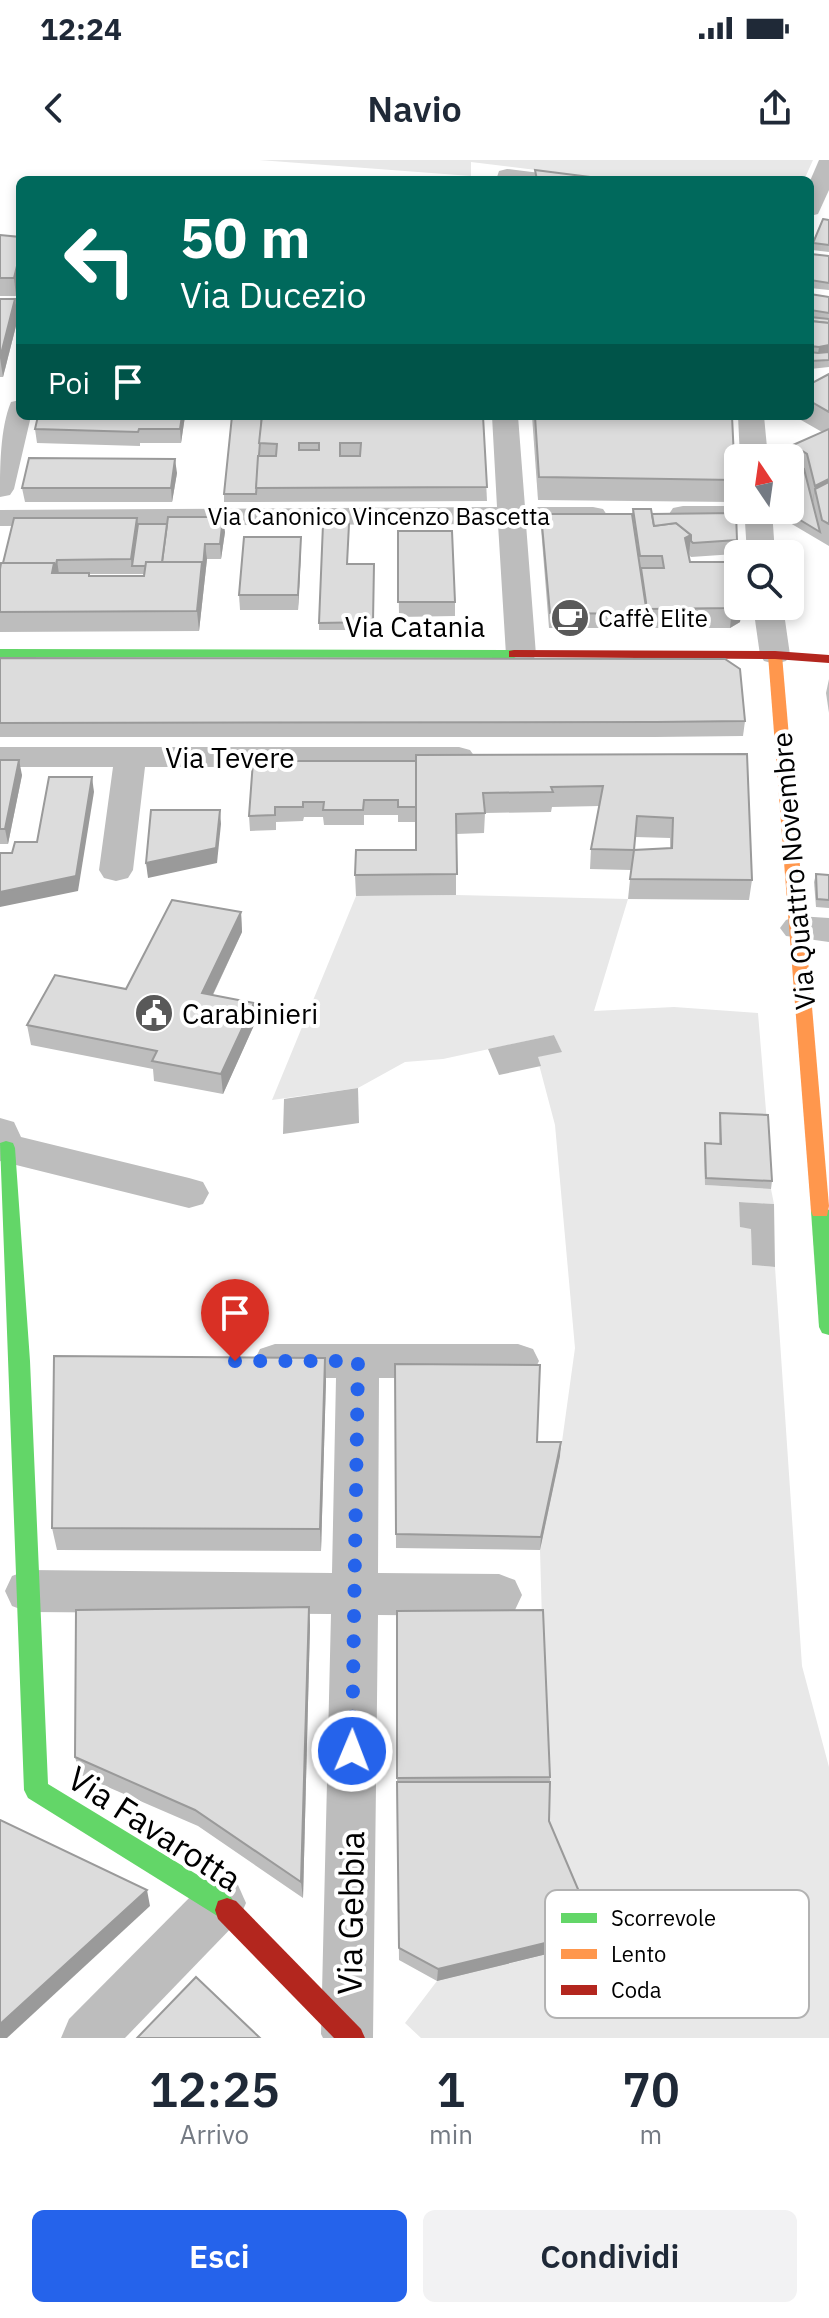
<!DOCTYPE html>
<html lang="it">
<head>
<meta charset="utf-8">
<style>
  :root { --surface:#fff; --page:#f2f2f3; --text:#1f2937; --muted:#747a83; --accent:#2563eb }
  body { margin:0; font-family:"IBM Plex Sans",sans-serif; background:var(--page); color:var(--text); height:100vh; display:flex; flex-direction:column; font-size:30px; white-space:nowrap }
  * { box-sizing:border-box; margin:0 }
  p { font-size:26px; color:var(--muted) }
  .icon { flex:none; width:44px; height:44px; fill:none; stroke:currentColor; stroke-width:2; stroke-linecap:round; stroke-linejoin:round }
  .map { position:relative; height:1878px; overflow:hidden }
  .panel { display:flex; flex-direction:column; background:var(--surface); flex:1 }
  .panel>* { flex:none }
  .guide { position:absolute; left:16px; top:16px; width:798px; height:244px; border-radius:12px; box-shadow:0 4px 12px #0003; background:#00695c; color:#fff; overflow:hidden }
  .needle { width:52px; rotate:347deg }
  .tools { position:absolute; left:724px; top:284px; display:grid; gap:16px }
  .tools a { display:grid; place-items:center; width:80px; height:80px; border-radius:12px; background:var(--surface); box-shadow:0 4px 12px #0003; font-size:40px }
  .pin { position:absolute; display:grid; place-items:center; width:68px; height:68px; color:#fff; margin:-82px -34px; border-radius:50% 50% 50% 0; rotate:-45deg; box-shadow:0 0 8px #0007 }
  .pin .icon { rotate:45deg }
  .me { position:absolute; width:88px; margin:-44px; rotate:1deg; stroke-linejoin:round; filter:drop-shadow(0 0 6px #0008) }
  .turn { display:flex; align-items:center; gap:28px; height:168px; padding:0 32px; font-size:36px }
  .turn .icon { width:104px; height:104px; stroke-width:2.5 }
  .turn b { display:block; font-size:56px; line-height:68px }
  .then { display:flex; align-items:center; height:76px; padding:0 32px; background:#0003; gap:16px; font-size:30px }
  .eta { display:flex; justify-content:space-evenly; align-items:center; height:136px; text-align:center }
  .eta b { font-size:48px; font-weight:600; line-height:56px }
  .button { display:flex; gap:16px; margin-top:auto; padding:16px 32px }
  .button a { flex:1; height:92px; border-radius:12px; background:var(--accent); color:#fff; font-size:32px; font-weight:600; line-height:92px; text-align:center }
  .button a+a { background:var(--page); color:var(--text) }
  .status { display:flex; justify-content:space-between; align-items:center; height:56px; padding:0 40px; background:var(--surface); direction:ltr }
  .status svg { height:22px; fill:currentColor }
  header { display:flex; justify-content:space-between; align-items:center; height:104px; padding:0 32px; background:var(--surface); font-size:36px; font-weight:600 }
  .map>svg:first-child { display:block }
</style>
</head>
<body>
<div class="status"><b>12:24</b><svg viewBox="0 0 49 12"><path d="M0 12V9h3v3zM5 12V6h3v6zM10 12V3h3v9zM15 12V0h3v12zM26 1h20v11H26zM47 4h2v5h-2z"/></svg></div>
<header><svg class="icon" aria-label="back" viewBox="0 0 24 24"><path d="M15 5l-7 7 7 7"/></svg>Navio<svg class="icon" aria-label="share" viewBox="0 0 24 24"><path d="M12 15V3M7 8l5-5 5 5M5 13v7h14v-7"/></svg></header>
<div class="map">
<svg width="829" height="1878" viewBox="0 0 829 1878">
  <rect width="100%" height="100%" fill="#fff"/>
  <g fill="#e8e8e8">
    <path d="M259 0H813L804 20H617L471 2V16Z"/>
    <path d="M456 735 628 739 594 851 674 847 758 853 767 963 720 992 705 1025 771 1029 774 1044 739 1042 741 1067 751 1068 752 1105 775 1107 802 1506 829 1607V1878H421L405 1863 437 1821 618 1777 584 1760 548 1673 540 1390 560 1296 575 1188 555 965 537 897 561 891 554 875 443 899 405 902 358 928 272 940 356 736Z"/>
  </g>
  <g fill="#bababa">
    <path d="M554 875 562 892 538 897 541 906 499 915 488 889Z"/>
    <path d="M358 928 359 963 283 974 284 939Z"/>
    <path d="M739 1042 774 1044 775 1107 752 1105 751 1069 740 1067Z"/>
  </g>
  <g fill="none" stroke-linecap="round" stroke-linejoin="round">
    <g fill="#bdbdbd" fill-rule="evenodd">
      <path d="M819 0H829V30L818 54 810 56V21Z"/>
      <path d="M507 9 540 13 551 20H496L499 11Z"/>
      <path d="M20 139V153L0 154V140Z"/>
      <path d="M20 240V256H31L14 329 10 335 0 337C0 308 0 268 11 242Z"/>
      <path d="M492 256H518L525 347H593L603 349 607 355 603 361 593 363 526 364 536 495 532 501 521 504 510 501 506 495 498 364 0 366V350L497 347Z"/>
      <path d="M738 256H764L768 298H740Z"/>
      <path d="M683 346H738V350H772L775 394H747L745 362 673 360 669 354 673 348Z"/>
      <path d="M753 446H783L790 495 786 501 775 504 764 501 760 495Z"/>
      <path d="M0 587H459L470 590 475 597 470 604 459 607H145L133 710 128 718 116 721 104 718 99 710 113 607H0Z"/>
      <path d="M798 756 829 758V782L786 776 780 768 786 760Z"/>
      <path d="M0 958 14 962 21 977 189 1018 203 1022 209 1033 203 1044 189 1048 0 1001Z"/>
      <path d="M275 1184H518L533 1189 539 1201 533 1213 518 1218H379L378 1413 499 1414 515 1420 522 1435 515 1450 499 1456 378 1455 373 1878H323L321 1874 331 1454 28 1452 12 1446 5 1431 12 1416 28 1410 332 1413 336 1218H275L260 1213 254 1201 260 1189Z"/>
      <path d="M220 1717 238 1725 246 1743 238 1761 125 1878H61L69 1859 202 1725Z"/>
    </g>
    <g fill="#63d668" fill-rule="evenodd">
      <path d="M0 489 514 490 521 494 514 498 0 497Z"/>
      <path d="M6 981 13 983 15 988 30 1201 48 1624 229 1734 239 1750 236 1759 227 1762 28 1638 24 1630 0 983Z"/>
      <path d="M820 1044 829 1050V1175L822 1173 819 1167 811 1051 813 1046Z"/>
    </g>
    <path fill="#ff974d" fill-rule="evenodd" d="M775 491 782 495 829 1046 827 1056H813L811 1051 768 495Z"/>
    <g fill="#b3261e" fill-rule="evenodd">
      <path d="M514 490 775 491 829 495V503L775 499 509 497V491Z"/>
      <path d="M227 1738 236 1741 361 1869 365 1878H334L218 1759 215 1750 218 1741Z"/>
    </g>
  </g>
  <g fill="#bdbdbd" fill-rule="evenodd">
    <path d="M829 60V92L812 90 813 83Z"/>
    <path d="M0 75 20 77V122L16 136H0Z"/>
    <path d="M810 95 829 96V130L810 128Z"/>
    <path d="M810 134 829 137V207L810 209Z"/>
    <path d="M0 139 18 158 3 217H0Z"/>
    <path d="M829 214V411V386L785 360 784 350H790L791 300 793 285 822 272 794 256H810V224Z"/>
    <path d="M38 256H185L181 283H140V286L37 283 35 269Z"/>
    <path d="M232 256H483L487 341 224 342V334Z"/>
    <path d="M532 256H732L735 320 732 342 538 340Z"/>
    <path d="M177 313 172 342H25L22 328Z"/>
    <path d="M633 349 737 380 735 394 691 397 689 395 690 402H736L740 462 730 468H549L541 368V354H632Z"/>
    <path d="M138 364 225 372 221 399H207L199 471 0 472V409ZM90 414H144V416H90Z"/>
    <path d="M398 371 455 442V456L399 457Z"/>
    <path d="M301 391 298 450H240L239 435Z"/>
    <path d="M348 404H374L373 470H319V463Z"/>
    <path d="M0 498 745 561 743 576 655 577H0Z"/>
    <path d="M829 519V553L826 533Z"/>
    <path d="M747 594 752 720 749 740 628 739 631 710 590 709 591 689 600 646 552 647 551 652 485 653 484 673 456 674V735L356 736 355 715 416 690V662H398V655H364V665H324L323 657H304L303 661 276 662V670L250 671 249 656 416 601ZM635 677 670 678V688L634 690Z"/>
    <path d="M0 600 22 615 8 684H0Z"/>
    <path d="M816 714 829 715V748L816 747 814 722Z"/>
    <path d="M241 752 242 772 213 835 254 843 255 863 223 934 154 921 153 909 31 885 27 865 126 829Z"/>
    <path d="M720 953 772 1021 771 1029 705 1025 704 991 705 983 719 984V961Z"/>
    <path d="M395 1204 537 1282H561L560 1296 540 1390 396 1388Z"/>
    <path d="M326 1220 321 1391 57 1390 52 1368Z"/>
    <path d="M309 1447 310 1465 303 1738 198 1666 80 1615 75 1597Z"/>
    <path d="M550 1617 549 1661 580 1786 437 1821 399 1800 397 1618Z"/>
  </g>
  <g fill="#9a9a9a">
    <path d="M20 94V122L16 136 14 118Z"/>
    <path d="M15 139 18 158 3 217 0 198Z"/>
    <path d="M829 185V198L817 201 819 187Z"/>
    <path d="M182 256H185L181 283 180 269Z"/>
    <path d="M175 299 177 313 172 342 171 328Z"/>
    <path d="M829 319V340L815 329 812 348 815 326Z"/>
    <path d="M223 357 225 372 221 399 220 384Z"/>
    <path d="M137 358 139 372 132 406 131 399Z"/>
    <path d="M691 375 689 395 685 378Z"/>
    <path d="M301 377V391L298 450V435Z"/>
    <path d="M205 384 207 399 199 471 197 451Z"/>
    <path d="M57 400 59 414 52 413 54 403Z"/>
    <path d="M738 445 743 446 740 462 730 468 732 448Z"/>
    <path d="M19 600 22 615 8 684 5 669Z"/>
    <path d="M92 617 94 632 78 731 0 747V732Z"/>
    <path d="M220 650 221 664 217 703 148 718 146 703Z"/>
    <path d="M241 752 242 772 204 853 202 833Z"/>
    <path d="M254 843 255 863 223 934 221 914Z"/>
    <path d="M325 1198 326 1220 321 1391 320 1369Z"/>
    <path d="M561 1282 560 1296 540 1390 541 1377Z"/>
    <path d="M309 1447 310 1465 303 1738 301 1722Z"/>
    <path d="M147 1730 150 1746 7 1878H0V1864Z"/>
    <path d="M582 1774 580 1786 437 1821 438 1809Z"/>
  </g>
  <g fill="#dcdcdc" stroke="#9a9a9a" stroke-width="2" fill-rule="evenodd">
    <path d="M535 10 614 20H537Z"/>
    <path d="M823 59 829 60V85L813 83Z"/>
    <path d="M0 75 20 77V94L14 118H0Z"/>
    <path d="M811 94 829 96V123L810 120Z"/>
    <path d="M810 134 829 137V153L810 150Z"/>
    <path d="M0 139H15L0 198Z"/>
    <path d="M810 157 829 159V163L810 161Z"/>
    <path d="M810 161 829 163V185L819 187 810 186Z"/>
    <path d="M810 192 818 193 829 192V200L810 201Z"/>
    <path d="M829 214V252L810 241V224Z"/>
    <path d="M38 256H182L180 269H139L138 272 35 269Z"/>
    <path d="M232 256H262L256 334H224Z"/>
    <path d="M262 256H483L487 327 256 328 258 296H276L277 284 259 283ZM299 283H319V290H299ZM340 283H361L360 296H340Z"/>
    <path d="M535 256H732L735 320 539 317Z"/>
    <path d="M829 269V319L815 326 807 294 793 285Z"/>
    <path d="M29 298 175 299 171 328H22Z"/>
    <path d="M790 300 804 309 820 372 787 352 786 350H790Z"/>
    <path d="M829 322V364L822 360 815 329Z"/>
    <path d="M633 349H651L654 366 676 363 691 375 685 378 690 402H736L738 413V445L732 448 647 449 641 408H664L662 396H640Z"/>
    <path d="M736 353 737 380 693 383 691 381V375L676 363 654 366 652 354Z"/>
    <path d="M541 354H632L647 454 550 453Z"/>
    <path d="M168 357H223L220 384H205L203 407 202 402H162Z"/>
    <path d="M14 358H137L131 399 57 400 55 408 54 403H3Z"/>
    <path d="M138 364H167L162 402H146V406H132Z"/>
    <path d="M323 364H349L347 404H374L373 462 319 463Z"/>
    <path d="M398 371H452L455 442H398Z"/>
    <path d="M244 377H301L298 435H239Z"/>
    <path d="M146 402H202L197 451 0 452V409L1 403H54L52 413H89V416H144Z"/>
    <path d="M0 498 725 499 740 509 745 561 656 562 0 563Z"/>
    <path d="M747 594 752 720 630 719 634 690 672 688 673 658 637 656 634 690 591 689 603 626 551 627 553 632 483 633 485 653 456 654 457 714 355 715 356 690H416V595Z"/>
    <path d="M0 600H19L5 669H0Z"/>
    <path d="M253 601H416V647H398V640H364L363 650H323L324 642H303V647H275V655L249 656Z"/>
    <path d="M49 617H92L76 716 0 732V693H12L15 682H37Z"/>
    <path d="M151 650H220L216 688 146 703Z"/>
    <path d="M816 714 829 715V740L817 739Z"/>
    <path d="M172 740 241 752 202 833 254 843 221 914 152 901 157 891 27 865 55 815 126 829Z"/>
    <path d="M720 953 768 955 772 1021 706 1018 705 983 721 984Z"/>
    <path d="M54 1196 325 1198 320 1369 52 1368Z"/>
    <path d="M395 1204 540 1205 537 1282H561L541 1377 396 1374Z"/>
    <path d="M309 1447 301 1722 195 1650 75 1597 76 1450Z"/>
    <path d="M543 1450 550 1617 397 1618V1451Z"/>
    <path d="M397 1622H550L549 1661 586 1748 582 1774 438 1809 399 1788Z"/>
    <path d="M0 1660 147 1730 0 1864Z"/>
    <path d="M196 1817 260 1878H137Z"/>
  </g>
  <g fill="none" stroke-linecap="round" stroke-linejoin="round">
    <path stroke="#2563eb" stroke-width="14" stroke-dasharray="0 25.2" d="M235 1201H358L352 1591"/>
  </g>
  <defs>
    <g id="cafe-disc" transform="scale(2)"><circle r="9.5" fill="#595959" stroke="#fff"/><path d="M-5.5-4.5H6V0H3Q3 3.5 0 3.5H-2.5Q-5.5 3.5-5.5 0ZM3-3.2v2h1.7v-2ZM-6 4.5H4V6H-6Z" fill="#fff"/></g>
    <g id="civic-disc" transform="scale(2)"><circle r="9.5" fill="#595959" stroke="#fff"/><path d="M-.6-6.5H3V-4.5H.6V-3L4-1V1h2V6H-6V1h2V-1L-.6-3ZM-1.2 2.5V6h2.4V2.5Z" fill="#fff"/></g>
  </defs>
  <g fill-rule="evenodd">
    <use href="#cafe-disc" x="570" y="458"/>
    <use href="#civic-disc" x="154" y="853"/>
  </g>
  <g text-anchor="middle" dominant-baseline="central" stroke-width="8" stroke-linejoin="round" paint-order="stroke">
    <g font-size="24" fill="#000" stroke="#fff">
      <text x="379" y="356">Via Canonico Vincenzo Bascetta</text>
    </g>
    <g font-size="24" fill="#000" stroke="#fff" text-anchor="start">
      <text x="598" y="458">Caffè Elite</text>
    </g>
    <g font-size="28" fill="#000" stroke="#fff">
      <text x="415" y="466">Via Catania</text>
      <text x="230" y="597">Via Tevere</text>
      <text transform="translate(793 711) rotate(-95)">Via Quattro Novembre</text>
    </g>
    <g font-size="28" fill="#000" stroke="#fff" text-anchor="start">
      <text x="182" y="853">Carabinieri</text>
    </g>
    <g font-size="34" fill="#000" stroke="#fff">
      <text transform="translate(155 1668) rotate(33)">Via Favarotta</text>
      <text transform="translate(350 1753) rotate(-89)">Via Gebbia</text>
    </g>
  </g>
  <rect x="545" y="1730" width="264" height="128" rx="12" fill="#fff" stroke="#b2b2b2" stroke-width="2"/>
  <rect x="561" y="1753" width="36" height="10" fill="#63d668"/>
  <rect x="561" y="1789" width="36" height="10" fill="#ff974d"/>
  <rect x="561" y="1825" width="36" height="10" fill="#b3261e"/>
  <g font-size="22" fill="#000">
    <text x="611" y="1766">Scorrevole</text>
    <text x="611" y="1802">Lento</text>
    <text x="611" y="1838">Coda</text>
  </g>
</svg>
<div class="tools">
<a><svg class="needle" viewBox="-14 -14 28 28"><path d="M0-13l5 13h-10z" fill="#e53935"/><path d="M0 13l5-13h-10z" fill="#747a83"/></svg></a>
<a><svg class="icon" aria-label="search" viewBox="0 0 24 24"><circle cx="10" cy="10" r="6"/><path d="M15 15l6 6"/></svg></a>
</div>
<div class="pin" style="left:235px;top:1201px;background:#d93025"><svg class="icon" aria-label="arrive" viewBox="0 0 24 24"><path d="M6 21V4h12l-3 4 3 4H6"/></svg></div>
<svg class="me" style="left:352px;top:1591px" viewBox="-20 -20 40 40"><circle r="17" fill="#2563eb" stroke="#fff" stroke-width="3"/><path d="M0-11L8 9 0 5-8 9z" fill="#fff"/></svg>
<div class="guide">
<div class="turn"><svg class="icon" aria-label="left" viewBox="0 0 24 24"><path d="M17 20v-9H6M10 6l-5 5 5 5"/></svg><div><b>50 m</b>Via Ducezio</div></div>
<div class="then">Poi<svg class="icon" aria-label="arrive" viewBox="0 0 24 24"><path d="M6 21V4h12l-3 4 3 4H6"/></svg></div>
</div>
</div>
<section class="panel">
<div class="eta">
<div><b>12:25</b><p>Arrivo</p></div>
<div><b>1</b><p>min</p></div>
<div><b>70</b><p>m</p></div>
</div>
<div class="button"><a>Esci</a><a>Condividi</a></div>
</section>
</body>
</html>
